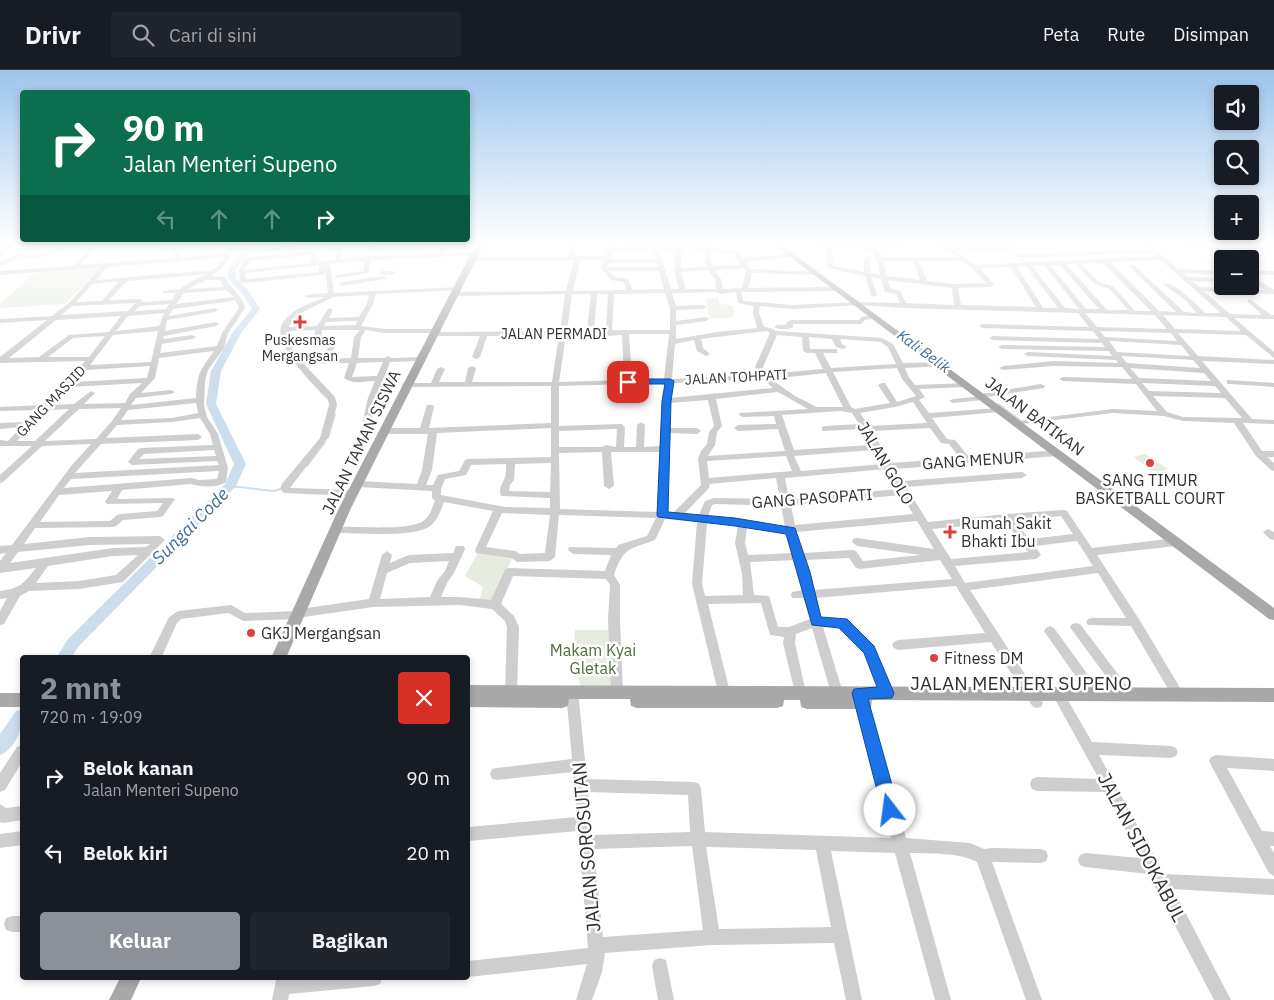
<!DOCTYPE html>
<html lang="id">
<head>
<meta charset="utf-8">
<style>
  :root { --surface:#171b24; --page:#20242c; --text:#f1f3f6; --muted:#9ea1a6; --line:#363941; --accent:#8c9099 }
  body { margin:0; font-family:"IBM Plex Sans",sans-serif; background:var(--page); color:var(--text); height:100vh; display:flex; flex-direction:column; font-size:19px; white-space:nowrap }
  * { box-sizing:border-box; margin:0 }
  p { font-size:16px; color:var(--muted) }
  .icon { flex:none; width:28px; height:28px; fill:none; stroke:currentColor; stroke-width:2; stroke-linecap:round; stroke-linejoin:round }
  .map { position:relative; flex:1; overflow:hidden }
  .drawer { position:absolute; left:20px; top:585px; width:450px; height:325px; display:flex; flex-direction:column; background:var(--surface); border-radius:5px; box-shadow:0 2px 8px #0003 }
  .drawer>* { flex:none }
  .guide { position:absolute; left:20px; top:20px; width:450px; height:152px; border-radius:5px; box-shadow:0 2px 8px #0003; background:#0b6e4f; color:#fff; overflow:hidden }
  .fabs { position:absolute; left:1214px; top:15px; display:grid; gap:10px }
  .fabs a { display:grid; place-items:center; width:45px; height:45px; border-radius:5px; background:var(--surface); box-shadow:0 2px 8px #0003; font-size:25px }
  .pin { position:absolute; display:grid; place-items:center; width:42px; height:42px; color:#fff; margin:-21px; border-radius:10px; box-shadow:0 2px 8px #0006 }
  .me { position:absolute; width:55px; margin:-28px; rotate:345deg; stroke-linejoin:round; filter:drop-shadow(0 0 4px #0008) }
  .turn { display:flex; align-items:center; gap:18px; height:105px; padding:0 20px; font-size:22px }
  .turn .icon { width:65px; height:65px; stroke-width:2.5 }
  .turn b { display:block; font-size:35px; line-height:42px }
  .lanes { display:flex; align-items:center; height:48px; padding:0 20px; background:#0003; justify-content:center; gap:25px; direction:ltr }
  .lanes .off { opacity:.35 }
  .round { display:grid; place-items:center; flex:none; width:52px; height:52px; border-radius:5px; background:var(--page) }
  .head { display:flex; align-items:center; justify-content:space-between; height:85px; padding:0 20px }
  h1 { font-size:30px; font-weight:700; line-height:38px; color:var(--accent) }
  .cta { display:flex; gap:10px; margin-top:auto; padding:10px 20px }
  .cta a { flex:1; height:58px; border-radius:5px; background:var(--accent); color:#fff; font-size:20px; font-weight:700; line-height:58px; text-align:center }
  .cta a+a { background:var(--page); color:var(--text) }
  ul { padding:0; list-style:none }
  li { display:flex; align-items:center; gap:15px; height:75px; padding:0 20px }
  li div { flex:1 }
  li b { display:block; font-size:19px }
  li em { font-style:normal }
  header { display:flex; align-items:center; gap:30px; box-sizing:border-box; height:70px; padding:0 25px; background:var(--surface); border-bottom:1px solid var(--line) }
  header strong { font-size:24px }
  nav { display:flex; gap:28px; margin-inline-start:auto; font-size:18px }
  .search { width:350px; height:45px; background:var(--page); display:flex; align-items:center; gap:12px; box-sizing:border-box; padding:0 18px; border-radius:5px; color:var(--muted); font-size:19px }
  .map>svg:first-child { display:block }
</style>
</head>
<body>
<header>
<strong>Drivr</strong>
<div class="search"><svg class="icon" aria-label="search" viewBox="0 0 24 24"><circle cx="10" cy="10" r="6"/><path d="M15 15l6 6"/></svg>Cari di sini</div>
<nav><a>Peta</a><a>Rute</a><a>Disimpan</a></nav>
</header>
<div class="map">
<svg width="1274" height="930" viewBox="0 0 1274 930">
  <rect width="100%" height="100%" fill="#fff"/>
  <g fill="#e6ede0">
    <path d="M101 197 65 234 0 238V234L37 201Z"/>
    <path d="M718 228 719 233 733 236 734 242 731 248H711L708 244 707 229Z"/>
    <path d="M1145 384 1168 399 1156 403 1133 387Z"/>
    <path d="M479 481 513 486 493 533 479 531 483 517 465 506Z"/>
    <path d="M575 560H609L614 620H582L573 590Z"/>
  </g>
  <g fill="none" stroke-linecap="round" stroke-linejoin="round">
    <g stroke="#ceddec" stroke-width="1">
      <path d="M317 174 320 175 319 192"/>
      <path d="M292 252 298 244"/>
    </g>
    <g stroke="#ceddec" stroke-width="2">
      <path d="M998 334 1020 350"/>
      <path d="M328 368 335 344"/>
      <path d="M307 396 325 372"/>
      <path d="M230 416 274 421 280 419"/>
    </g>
    <g fill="#ceddec" fill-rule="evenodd">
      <path d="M247 174H255L236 200V208L248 220 260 239 241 263 221 301 216 334 246 394 236 416 78 577 71 588H56L68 569 225 414 234 394 206 334 211 301 233 262 252 239 242 223 228 209V200Z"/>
      <path d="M22 639C24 655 17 678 0 685V664L16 641Z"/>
    </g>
    <g fill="#cecece" fill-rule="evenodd">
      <path d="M9 174H15L0 186V181Z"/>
      <path d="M57 174H63L49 186 18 189 0 196V192L17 185 45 183Z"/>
      <path d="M94 174H100L80 195 174 188 175 183 166 179 164 174H170L171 177 180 181V188L225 183 232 174H238L221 199 211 206 225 207C230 218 242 225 245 238L228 263 224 278 208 300 205 311 204 335 207 347 218 364 228 398 226 412C218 418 201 417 191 414L122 420 117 429 173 428 175 430 173 432 163 446 160 447 123 450 116 456 113 457 35 458 24 474 90 467 160 466 165 470 123 512 79 519 29 521 20 526 4 554 0 555V541L7 528 0 529V521C21 518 23 514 36 498L0 503V491L6 483 0 484V476L12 475 72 395 91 374 42 376 3 412 0 413V405L32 376H0V370L8 371 21 357 0 359V353L26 352 38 340 0 341V337L43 335 85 291 0 293V287L47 250 0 253V249L52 246 69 233 101 197 0 205V201L73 196ZM225 186 217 197 212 200 96 210 107 197 198 190ZM206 204 185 215 180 219 163 221V223H176L172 230 143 232 140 229 109 230 127 211ZM206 210H220L224 217 188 219ZM119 211 102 231 76 232 93 214ZM226 220 234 227 176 234 184 223ZM235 229 239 238 222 263 217 276 160 283 162 274 192 269 196 267 192 265 163 269 164 266 216 256 219 254 216 252 165 261 167 250 215 242 218 240 215 238 169 246 173 239 232 231ZM135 233 128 241 61 245 73 236ZM169 234 166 239 135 241 139 236ZM164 243 159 256 116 261 128 246ZM121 246 109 262 69 265 39 287 9 288 56 250ZM158 261 151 292 90 295 113 265ZM105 266 89 287H48L73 268ZM214 281C200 300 197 304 196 328L131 335 136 328 171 324 175 322 171 320 141 323 155 308 159 288ZM150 296 147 308 74 312 86 300ZM142 313 130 324 125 333 84 334 95 323 91 321 74 334 52 335 69 317ZM196 333 198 343 172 348 121 350 128 340ZM121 338 112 351 96 369 45 371 79 339ZM69 339 35 371H17L47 340ZM200 348 210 364 213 375 141 378 138 379 128 392 132 395 217 391 219 395 75 403 101 374 198 370 202 367 198 364 106 368 117 355 172 352ZM214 380 216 386 139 389 144 384ZM219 401 217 409 199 410 192 408 64 418 71 409ZM112 421 105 432 107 434 163 433 157 441 120 444 117 445 110 451 40 452 59 425ZM150 474 146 477 113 478 10 493 18 482 90 475ZM138 485 116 505 79 511 36 513 48 496 113 486Z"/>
      <path d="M302 174 312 175 309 177 254 183 251 181 254 179Z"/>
      <path d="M336 174H342L341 189 368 186 439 183 440 174H446L445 183 477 182V184L475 185 371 190 368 203 338 208 336 207V205L363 201 365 191 330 194 334 223 460 217V219L458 220 376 224 373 234 361 256 385 259H438L440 260 441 262 560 261 565 224 456 226 453 224 456 222 566 221 574 190 472 191 469 189 472 187H569L570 174H576L575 186H605L610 174H616L614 178 652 177 651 174H657L658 176H677L683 174 735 181 742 188 792 184 794 185V187L745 192 751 199 817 202 820 204 819 205 752 203 748 218 837 217 840 219 837 221 742 222 743 231 792 235 858 232 900 233 896 224 885 222 881 209 871 207 877 225 874 227 871 225 865 206 828 198 826 176H813L810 174H903L906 176 903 178 876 179 882 187H958L935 174H942L947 176H1010L1013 178 1010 180H953L976 195 1157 186 1153 183 1020 188 1017 186 1020 184 1149 179 1143 174H1149L1178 199 1222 201V205L1183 203 1188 207 1222 208V212L1192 211 1199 217 1264 220 1250 209V204L1274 220V224L1204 221 1230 244 1262 245 1248 232 1247 231 1250 229 1271 245H1274V249L1234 248 1274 282V288L1246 265 1178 263 1198 286 1274 290V294L1202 291 1252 349 1274 350V354L1243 353 1262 381H1274V387H1267L1274 393V401L1271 400 1256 386 1234 353 1183 351 1164 346 1113 343 1014 355V351H1017L1113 339 1157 341 1136 314 1063 311 1059 309 1063 307 1132 309 1122 297 1053 296 1003 300 999 298 1003 296 1053 291 1118 293 1116 290 1028 286 1024 284 1028 282 1112 286 1109 281 1002 279 998 277 1002 275 1105 277 1102 273 993 270 989 268 993 266 1099 269 1093 261 982 258 979 256 982 254 1089 257 1078 243 904 238 860 235 792 239 760 236 759 243 764 257 771 258 776 261 882 268 893 274 903 293 948 292V296H945L905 298 908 306 915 315 966 313 970 315 966 317 919 319 925 327 919 330 929 343 999 338 1003 340 999 342 932 348 947 369 955 370 969 387 1058 380 1062 383 1058 386 895 399 902 411 1022 402 1027 405 1022 408 906 417 928 452 1007 444 1064 440 1067 441 1092 478 1176 468 1180 469 1181 472 1176 476 1097 485 1139 549 1182 621 1184 625 1182 629 1178 630 1174 629 1131 556 1088 555 1086 552 1088 549 1092 548H1126L1098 503 970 520 1041 629 1043 633 1041 637 1037 638 1033 637 991 572 898 580 894 578 892 575 894 572 898 570 985 563 956 516 815 528 820 548 846 550 874 577 893 623 891 627 887 628 883 627 881 623 865 583 839 557H823L843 623 841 627 837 628 833 627 831 623 812 558 796 564 795 573 806 623 804 627 800 628 796 627 783 573 784 567 770 565 761 533 708 534 730 622 728 626 724 627 720 626 718 622 692 514 697 452 665 449 655 470C628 480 624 477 614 505L620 515V550L623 622 621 626 617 627 613 626 611 622 608 550 610 515 606 509 513 506 501 534 514 546 519 557 517 622 515 626 511 627 507 626 505 622 507 557 505 551 492 539 460 535 373 537 304 547 299 549 243 551 229 543 181 549 177 553 161 588H149L169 547 178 541 231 535 245 543 296 541 300 539 369 529 382 485 387 481 392 485 390 493 409 485 453 483 456 476H464L465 479 454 503 447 513 441 527H460L491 530 504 502 505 499 509 498 605 501 611 485 573 484 568 480 569 477 616 478 618 475 647 466 656 448 559 445 555 487 550 491 517 492 512 488 476 483 475 480 493 441 444 432C441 440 437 451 430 456 414 468 358 463 336 463L331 460 336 457C354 456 410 461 423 451 430 447 432 437 435 431L432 428V421L358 417 353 414 358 411 417 414 422 400 428 364H383L379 361 383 358H420L427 335H433L434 337 429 358 551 353V316L406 317 402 315 403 313H431L437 299 441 297 445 299 439 312H465L468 298 472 296 476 298 472 312H552L559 265 487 266 480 287 476 289 472 287 480 266H436L434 265 433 263H385L366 260 361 267 358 288H385L388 286 391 288 421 287 425 289 421 291 390 292 376 328 369 359 365 362 361 359 368 328 375 311C365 311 352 315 344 308L349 293 304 294 335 327 337 335 328 368 290 418 353 420 358 423 353 426 284 423 280 419 282 414 320 368 329 335 328 330C314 315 272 275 282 254 284 251 287 247 290 245 298 236 313 233 324 227L308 228 305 226 306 225 328 223 325 201 324 204 322 205 243 213 240 211 239 200 246 188 248 187 314 181 317 183 316 192 335 190ZM832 177 868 179C877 185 878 195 880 205L870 203V189L867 187 864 189V202L833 196ZM684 178 704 181 706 197 681 198V179ZM659 180H675V204L679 219H671ZM653 181 656 189H610L613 182ZM710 181 733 184 741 195 712 196ZM311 185 310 193 245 200 250 191ZM580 190H604L601 198 611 210 624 212 626 220 573 221ZM1161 190 1221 243H1205C1196 234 1176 213 1164 213V215L1184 229 1197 243 1184 242 1134 195H1130V197L1176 242 1159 241 1110 192ZM883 191H913L920 210 887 206ZM919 191H963L978 204 986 213 955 214 927 211ZM609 193H657L658 197H607ZM1103 193 1151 241H1135L1114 217 1099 212 1081 194ZM1066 194H1075L1095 214 1110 219 1128 240H1107ZM319 195V202L246 209 245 203ZM1044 195 1079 239 1065 238 1032 196ZM1050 195H1060L1099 239H1086ZM1026 196 1058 238H1043L1017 197ZM1011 197 1036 237 961 235 958 218 991 217 994 215 980 198ZM744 198 746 201 742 218 723 219 721 209 714 200ZM708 200 715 209 716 219H686L681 202ZM609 201H659L664 219 633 220 628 209 615 207ZM888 210 952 218 954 235 906 233 900 221 890 219ZM717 222 720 224 736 222 738 233 754 236 753 243 757 258 717 262 676 269V255L706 251 709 249 706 247 676 251V240L703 239 706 237 703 235 676 236 672 223ZM665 223 670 238V260H612L614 224ZM572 224H591L587 261H567ZM597 224H608L606 260 594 261ZM369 225 367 234 359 247 329 248 333 240 330 238 328 239 317 256 289 257 295 246 333 227ZM1085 243 1155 245 1167 259 1097 257ZM1163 245 1226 247 1241 261 1175 259ZM357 251 356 255 324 256 326 252ZM315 260 314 274 329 276 321 289 300 290 292 277 289 261ZM322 260H360L354 267 351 288 328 289 337 274 333 272 321 270ZM767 261 770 263 755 297 759 305 672 309 675 274 694 270 697 281 706 286 710 284 703 278 701 269ZM1100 261 1171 263 1177 271 1105 267ZM629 264H669L664 309 632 310ZM566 265 590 266 606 265 609 266 622 265 624 310 559 312ZM777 265 802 267 803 281 807 283H815L823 299 767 304 763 297ZM809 267 832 269 836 277 843 279 847 277 842 274 840 269 881 272 888 277 896 294 831 298 823 283H837V279H810ZM1109 271 1181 275 1190 286 1117 282ZM1121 286 1193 290 1200 298 1127 293ZM383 292 377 306 352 307 357 293ZM897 298 902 309 916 326 897 332 885 313H882L878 315 890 333 855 339 851 337 833 302ZM1130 298 1204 303 1211 311 1139 308ZM826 303 843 337H817L795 326 771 309ZM763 309 773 318 670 328 672 313ZM664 313 660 376 644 377 645 355 641 352 637 355 636 377H624L625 358 622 354 559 356V316ZM1142 313 1215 316 1221 323 1149 321ZM778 322 808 339 740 343 739 345 743 347 774 346 776 354 738 355 734 358 738 361 778 359 785 381 708 386 715 375 717 362 722 356 716 329ZM1153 326 1225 328 1242 348 1183 347 1167 342ZM708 330 714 356 709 362 707 374 701 381 698 389 701 415 673 443 667 442 669 381 670 379 669 377V363L697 364 701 361 697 358H669L670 333ZM913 332 927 353 869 356 860 343 895 337ZM840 341 852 343 859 354 825 356 822 357V361L862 359 871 375 794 380 782 345ZM551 358V387L468 389 465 390 459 401 438 405 433 415H426L432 400 437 363ZM930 358 941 373 949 374 960 388 891 393 872 361ZM617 359 616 377 606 375 602 377H559V361ZM874 380 883 394 801 401 794 386ZM602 382 604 416 609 419 614 416 611 382H660L657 442 560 439 559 383ZM786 386 792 401 709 408 707 391ZM551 393 550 422 509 421 510 415 514 410 515 394ZM506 394C506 398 506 403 505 407 503 415 498 416 501 426L550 428V438L505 437 441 425V419L445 409 466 405 471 395ZM886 399 898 419 789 429 785 408ZM776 408 780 429 714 428 705 431 699 445 684 444 709 418 710 414ZM902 425 913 444 795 455 791 435ZM715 434 781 436 785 457 708 446 712 435ZM502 443 550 445 545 483 520 484 515 481 486 477ZM1061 446 1073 464 1029 469 1015 451ZM917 451 934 479 857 468 853 469 852 472 857 476 921 485 863 491 856 481 852 480 803 483 796 462ZM1005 452 1028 482 951 489 932 459ZM707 453 738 456 735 473 742 504 743 525 705 526 702 514ZM747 457 787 464 793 483 748 485 745 473ZM1077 471 1093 496 965 513 955 496 1036 489 1041 485 1035 476ZM849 488 856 498 860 499 940 490 952 509 813 520 805 490ZM795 490 803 520 792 522 791 525 792 528H804L810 549 789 557H778L769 526 754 525 750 492ZM449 491 445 501 437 511 430 527 380 529 387 503 410 493Z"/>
      <path d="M362 174H409L406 176 366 178Z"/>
      <path d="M1185 174H1191L1196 178 1191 179Z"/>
      <path d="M1202 174H1209L1217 180 1274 175V179L1222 183 1229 189H1222Z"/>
      <path d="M1250 200 1274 201V205L1250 204Z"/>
      <path d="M382 201H393L396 203 393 205 380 204 379 203Z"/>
      <path d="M383 206 386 208 385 209 342 216 339 214 342 212Z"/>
      <path d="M875 245 878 247 877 248 865 250 861 254H793V257C789 260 778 260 774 257L777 255H786L787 252 791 250H859L861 247Z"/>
      <path d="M1227 310 1274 313V317L1230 314H1227Z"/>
      <path d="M1041 314 1045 316 1044 318 986 327V330H983L953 333 949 331 953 329 984 326V323H987Z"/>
      <path d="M1268 459 1274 462V470L1270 469 1263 462Z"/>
      <path d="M1076 553 1080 554 1130 620 1132 624 1130 628 1126 629 1122 628 1072 560 1070 557 1072 554Z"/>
      <path d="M1050 556 1054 558 1099 620 1101 624 1099 628 1095 629 1091 628 1046 564 1044 561 1046 558Z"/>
      <path d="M572 617 576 618 578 622 587 709 694 712 699 714 701 719 705 762 891 768 854 627 856 623 860 622 864 623 906 768 970 773 984 779 992 778 1041 779 1046 781 1048 786 1046 791 1041 793 992 792 1042 930H1026L977 792C958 782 932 784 910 783L951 930H935L895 783 831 781 862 930H846L834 873 712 875 605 883 602 902 592 930H576L587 894 468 907V891L588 878 578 761 468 771V757L577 747 573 702 497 710 492 709 490 704 492 699 497 698 572 689 566 622 568 618ZM588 722 688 725 690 762 593 765ZM692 776 703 860 603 867 594 779ZM706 777 816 780 831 857 719 859Z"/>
      <path d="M1058 619 1062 620 1092 672 1171 676 1176 678 1178 682 1176 686 1171 688 1099 685 1164 804 1274 809V825L1173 819 1231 930H1214L1148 804 1085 797 1080 795 1078 790 1080 785 1085 783 1140 788 1106 722 1037 721 1032 719 1030 714 1032 709 1037 707 1099 709 1052 624 1054 620Z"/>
      <path d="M22 675V692L5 720 0 722V703L17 677Z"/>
      <path d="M1216 685 1274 689V701L1227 698 1262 761 1274 762V776H1270L1274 783V806L1269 803 1211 695 1209 691 1211 687Z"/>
      <path d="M0 734 6 738 22 736V750L3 753 0 752Z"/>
      <path d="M22 761V775L0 778V764Z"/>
      <path d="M12 846H22V862H12L6 860 4 854 6 848Z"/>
      <path d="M660 888 666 890 674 930H658L652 896 654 890Z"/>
      <path d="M282 908H382L380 914 374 916 289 924 288 930H272L276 910Z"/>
    </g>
    <g fill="#a9a9a9" fill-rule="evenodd">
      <path d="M476 174H484L351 438 286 588H271L339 438Z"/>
      <path d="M773 174H780L1274 538V550L1269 549Z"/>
      <path d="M468 615 1274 618V632L872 630 871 637 865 639H807L801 637 800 630H784L783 636 777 638H637L631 636 630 629H569L568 636 562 638 468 637Z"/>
      <rect x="0" y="623" width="22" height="14"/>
      <path d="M120 908H141L131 930H109Z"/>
    </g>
  </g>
  <linearGradient id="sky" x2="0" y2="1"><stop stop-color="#9dc4ea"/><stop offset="0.57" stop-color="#fff"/><stop offset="1" stop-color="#fff" stop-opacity="0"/></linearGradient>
  <rect width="1274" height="304" fill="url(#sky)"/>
  <path fill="#1a73e8" stroke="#114b97" d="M628 309H670L674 311 671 331 668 442 735 448 795 458 810 502 821 547 847 549 874 576 894 623 892 628 868 629 899 740 896 745 890 748 885 745 882 740 852 623 854 619 877 617 864 583 839 558 812 555 786 464 735 456 658 447 657 445 662 331 665 314H625V310Z"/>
  <g fill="#de403d" stroke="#fff" stroke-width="2">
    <path d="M297.5 244.5h5v5h5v5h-5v5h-5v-5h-5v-5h5z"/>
    <circle cx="1150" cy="393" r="5"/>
    <path d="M947.5 454.5h5v5h5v5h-5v5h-5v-5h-5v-5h5z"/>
    <circle cx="251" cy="563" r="5"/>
    <circle cx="934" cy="588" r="5"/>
  </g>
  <g text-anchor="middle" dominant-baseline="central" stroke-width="5" stroke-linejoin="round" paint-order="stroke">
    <g font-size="14" fill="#313131" stroke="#fff">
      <text x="554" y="264">JALAN PERMADI</text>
      <text transform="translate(736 307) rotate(-3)">JALAN TOHPATI</text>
      <text transform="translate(51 331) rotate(-46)">GANG MASJID</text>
    </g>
    <g font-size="14" fill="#313131" stroke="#fff">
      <text x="300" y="270">Puskesmas<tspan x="300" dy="16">Mergangsan</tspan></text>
    </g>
    <g font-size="15" font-style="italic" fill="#426b91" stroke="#fff">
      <text transform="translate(924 281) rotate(36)">Kali Belik</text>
    </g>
    <g font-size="16" fill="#313131" stroke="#fff">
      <text transform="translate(1035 346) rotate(37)">JALAN BATIKAN</text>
      <text transform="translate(361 372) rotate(-64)">JALAN TAMAN SISWA</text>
      <text transform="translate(973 390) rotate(-4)">GANG MENUR</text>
      <text transform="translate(886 393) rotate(59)">JALAN GOLO</text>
      <text transform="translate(812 428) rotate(-4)">GANG PASOPATI</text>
    </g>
    <g font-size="16" fill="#313131" stroke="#fff" text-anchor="start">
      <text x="1150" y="410" text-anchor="middle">SANG TIMUR<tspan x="1150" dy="18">BASKETBALL COURT</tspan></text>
      <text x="961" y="453">Rumah Sakit<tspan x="961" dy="18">Bhakti Ibu</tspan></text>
      <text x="261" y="563">GKJ Mergangsan</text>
      <text x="944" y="588">Fitness DM</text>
    </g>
    <g font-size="16" fill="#506c40" stroke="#fff">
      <text x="593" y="580">Makam Kyai<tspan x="593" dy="18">Gletak</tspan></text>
    </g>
    <g font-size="18" font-style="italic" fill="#426b91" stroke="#fff">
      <text transform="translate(190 456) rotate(-45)">Sungai Code</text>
    </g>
    <g font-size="19" fill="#313131" stroke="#fff">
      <text x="1021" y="613">JALAN MENTERI SUPENO</text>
      <text transform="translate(586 777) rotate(-95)">JALAN SOROSUTAN</text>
      <text transform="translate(1142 777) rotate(62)">JALAN SIDOKABUL</text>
    </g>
  </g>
</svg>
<div class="fabs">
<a><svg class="icon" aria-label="sound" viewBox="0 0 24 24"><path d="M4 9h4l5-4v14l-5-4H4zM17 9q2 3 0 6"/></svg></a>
<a><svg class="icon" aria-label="search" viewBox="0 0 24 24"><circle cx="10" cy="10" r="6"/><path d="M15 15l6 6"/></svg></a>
<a>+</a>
<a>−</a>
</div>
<div class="pin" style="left:628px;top:312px;background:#d93025"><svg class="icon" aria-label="arrive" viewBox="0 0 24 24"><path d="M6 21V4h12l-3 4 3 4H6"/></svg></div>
<svg class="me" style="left:890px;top:740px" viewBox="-20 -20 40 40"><circle r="19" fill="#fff"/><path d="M0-13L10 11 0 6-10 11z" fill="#1a73e8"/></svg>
<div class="guide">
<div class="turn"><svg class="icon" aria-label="right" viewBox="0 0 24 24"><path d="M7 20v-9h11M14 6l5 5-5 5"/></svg><div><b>90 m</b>Jalan Menteri Supeno</div></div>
<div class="lanes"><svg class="icon off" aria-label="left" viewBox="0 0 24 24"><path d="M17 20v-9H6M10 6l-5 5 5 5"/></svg><svg class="icon off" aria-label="ahead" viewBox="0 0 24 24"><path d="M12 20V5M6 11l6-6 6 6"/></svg><svg class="icon off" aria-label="ahead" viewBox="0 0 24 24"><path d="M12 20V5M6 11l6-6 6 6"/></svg><svg class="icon" aria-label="right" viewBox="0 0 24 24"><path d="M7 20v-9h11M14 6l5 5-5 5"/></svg></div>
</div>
<section class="drawer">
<div class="head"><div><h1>2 mnt</h1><p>720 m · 19:09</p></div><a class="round" style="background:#d93025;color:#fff"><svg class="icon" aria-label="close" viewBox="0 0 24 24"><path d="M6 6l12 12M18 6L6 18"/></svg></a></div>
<ul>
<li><svg class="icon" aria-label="right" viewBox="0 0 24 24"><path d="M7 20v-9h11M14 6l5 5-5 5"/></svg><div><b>Belok kanan</b><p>Jalan Menteri Supeno</p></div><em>90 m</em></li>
<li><svg class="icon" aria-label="left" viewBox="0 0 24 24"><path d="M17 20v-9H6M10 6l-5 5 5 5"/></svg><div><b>Belok kiri</b></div><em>20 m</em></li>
</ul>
<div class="cta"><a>Keluar</a><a>Bagikan</a></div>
</section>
</div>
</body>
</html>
